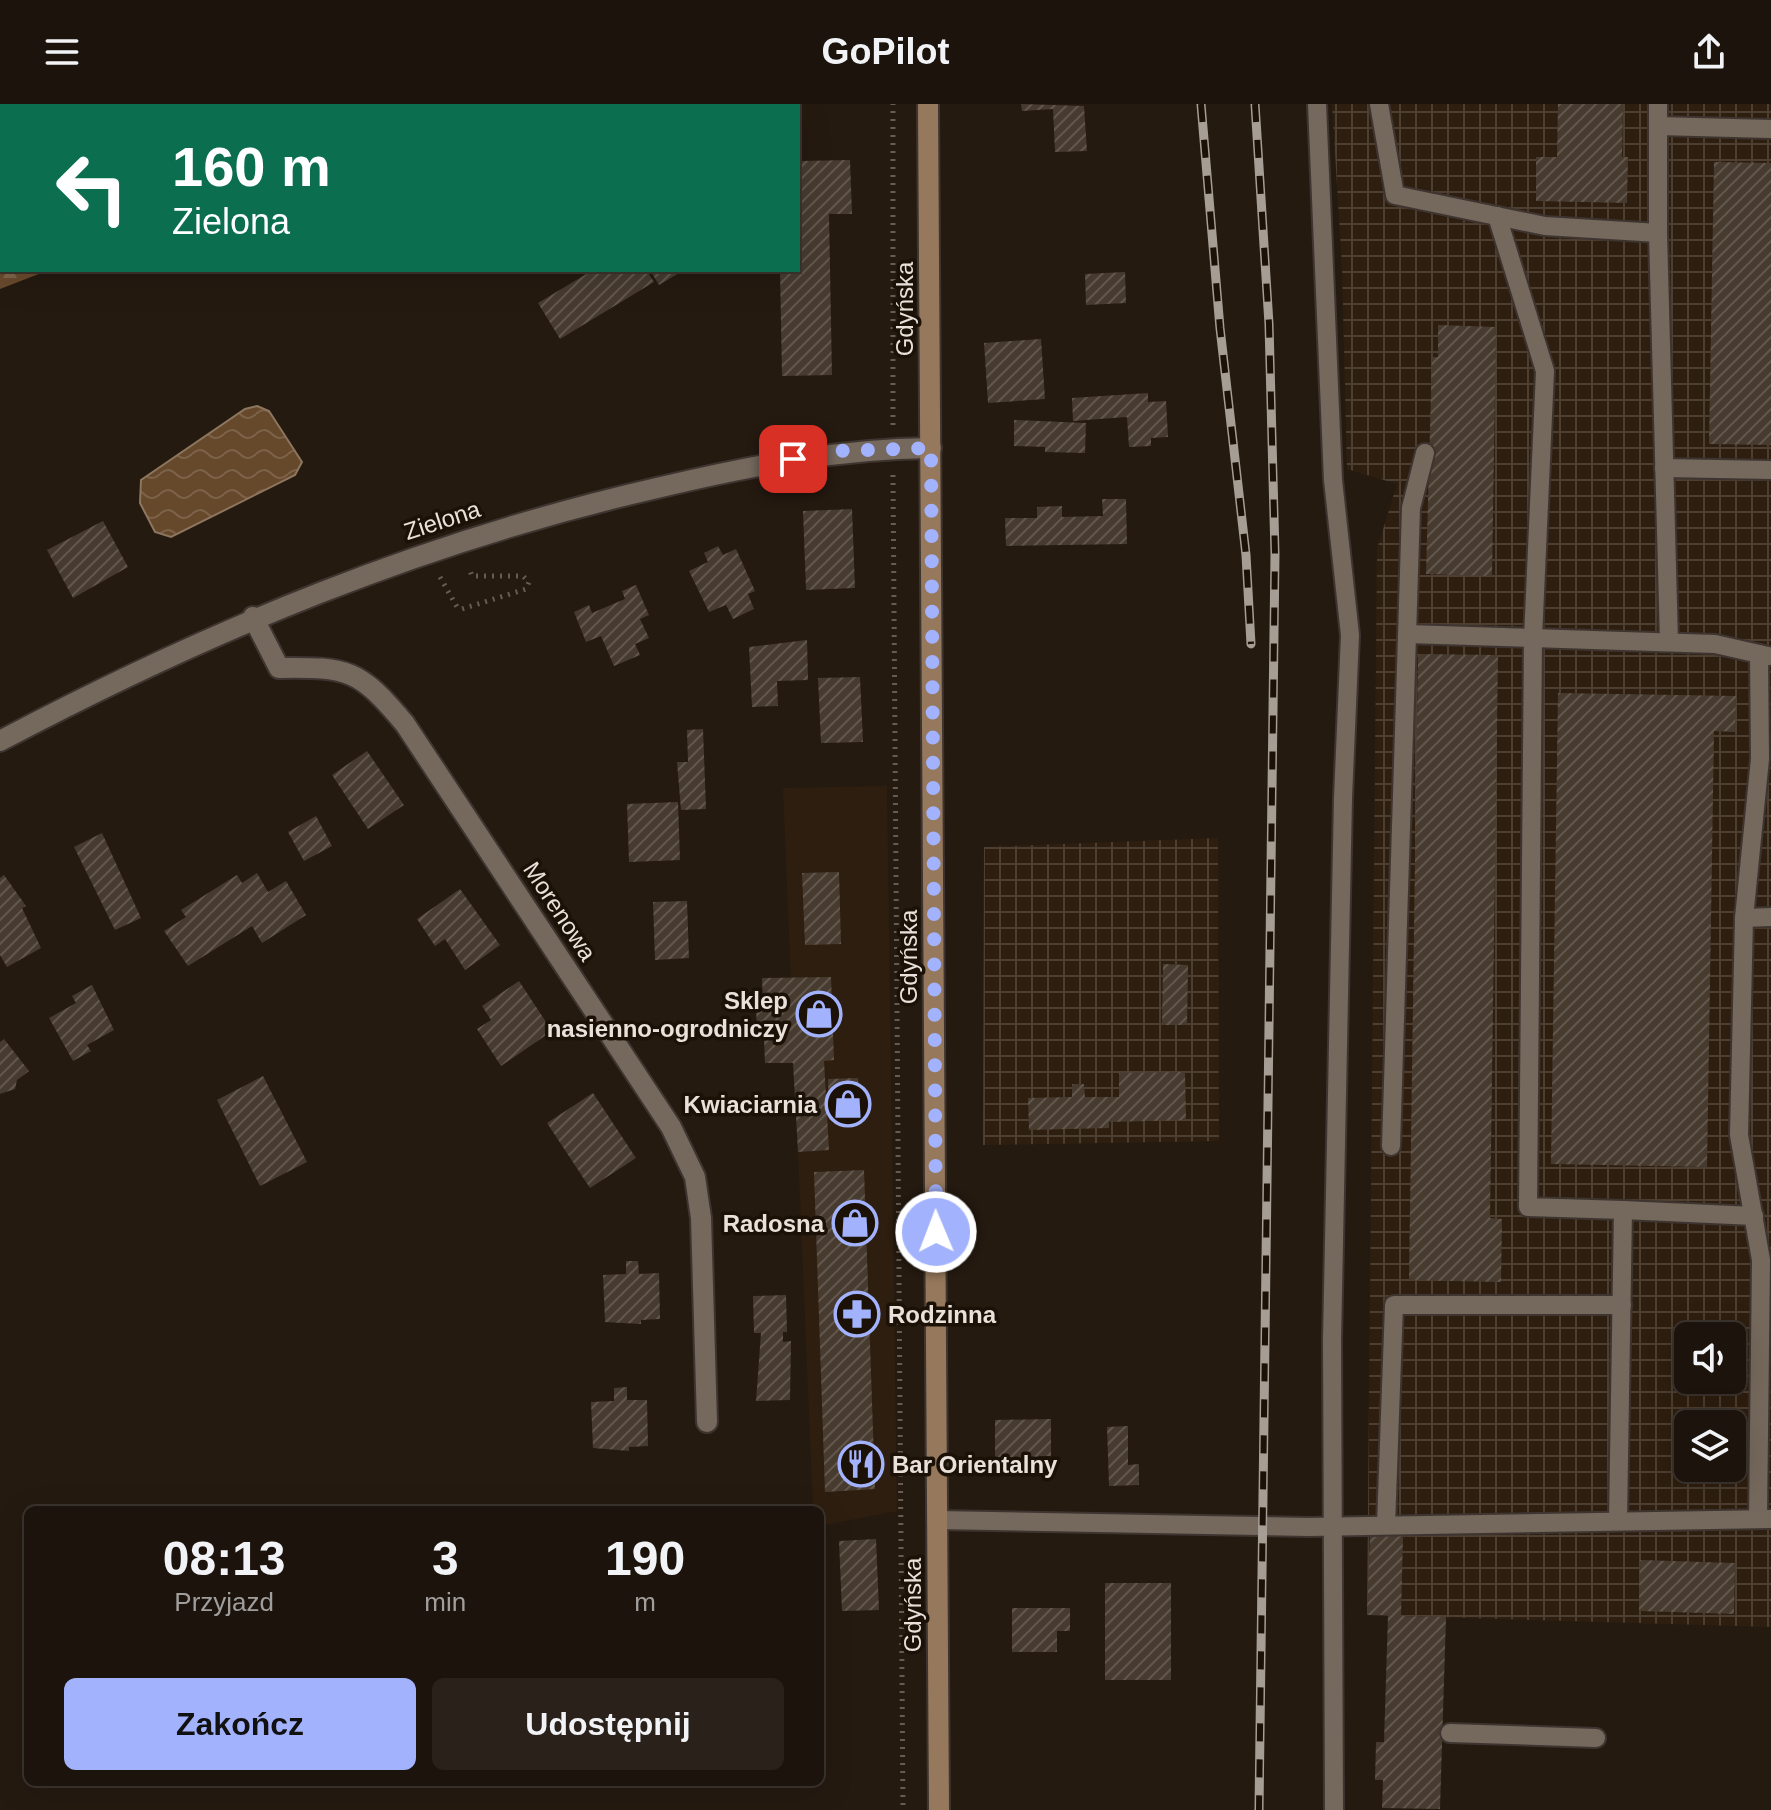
<!DOCTYPE html>
<html lang="pl">
<head>
<meta charset="utf-8">
<style>
  :root { --surface:#1c140c; --page:#29211a; --text:#f1f3f6; --muted:#a09e9d; --line:#3a332d; --accent:#a2b2fd }
  body { margin:0; font-family:Helvetica,sans-serif; background:var(--page); color:var(--text); height:100vh; display:flex; flex-direction:column; font-size:30px; white-space:nowrap }
  * { box-sizing:border-box; margin:0 }
  p { font-size:26px; color:var(--muted) }
  .icon { flex:none; width:44px; height:44px; fill:none; stroke:currentColor; stroke-width:2; stroke-linecap:round; stroke-linejoin:round }
  .map { position:relative; flex:1; overflow:hidden }
  .drawer { position:absolute; left:24px; top:1402px; width:800px; height:280px; display:flex; flex-direction:column; background:var(--surface); border-radius:12px; box-shadow:0 8px 32px #0002,0 0 0 2px var(--line) }
  .drawer>* { flex:none }
  .top-card { position:absolute; left:0px; top:0px; width:800px; height:168px; box-shadow:0 8px 32px #0002,0 0 0 2px var(--line); background:#0b6e4f; color:#fff; overflow:hidden }
  .tools { position:absolute; left:1674px; top:1218px; display:grid; gap:16px }
  .tools a { display:grid; place-items:center; width:72px; height:72px; border-radius:12px; background:var(--surface); box-shadow:0 8px 32px #0002,0 0 0 2px var(--line); font-size:40px }
  .pin { position:absolute; display:grid; place-items:center; width:68px; height:68px; color:#fff; margin:-34px; border-radius:16px; box-shadow:0 4px 12px #0006 }
  .me { position:absolute; width:88px; margin:-44px; rotate:359deg; stroke-linejoin:round; filter:drop-shadow(0 0 6px #0008) }
  .turn { display:flex; align-items:center; gap:28px; height:168px; padding:0 40px; font-size:36px }
  .turn .icon { width:104px; height:104px; stroke-width:2.5 }
  .turn b { display:block; font-size:56px; line-height:68px }
  .eta { display:flex; justify-content:space-evenly; align-items:center; height:136px; text-align:center }
  .eta b { font-size:48px; font-weight:700; line-height:56px }
  .action { display:flex; gap:16px; margin-top:auto; padding:16px 40px }
  .action a { flex:1; height:92px; border-radius:12px; background:var(--accent); color:#111; font-size:32px; font-weight:700; line-height:92px; text-align:center }
  .action a+a { background:var(--page); color:var(--text) }
  header { display:flex; justify-content:space-between; align-items:center; height:104px; padding:0 40px; background:var(--surface); font-size:36px; font-weight:700 }
  .map>svg:first-child { display:block }
</style>
</head>
<body>
<header><svg class="icon" aria-label="menu" viewBox="0 0 24 24"><path d="M4 6h16M4 12h16M4 18h16"/></svg>GoPilot<svg class="icon" aria-label="share" viewBox="0 0 24 24"><path d="M12 15V3M7 8l5-5 5 5M5 13v7h14v-7"/></svg></header>
<div class="map">
<svg width="1771" height="1706" viewBox="0 0 1771 1706">
  <defs>
    <pattern id="industrial-grid" width="8" height="8" patternUnits="userSpaceOnUse" patternTransform="scale(2)"><rect width="8" height="8" fill="#2e1e0f"/><path d="M0 4h8M4 0v8" fill="none" stroke="#4c3e31"/></pattern>
    <pattern id="forest-firs" width="22" height="20" patternUnits="userSpaceOnUse" patternTransform="scale(2)"><rect width="22" height="20" fill="#684a2d"/><path d="M5 1l3.5 6h-7zM16 11l3.5 6h-7z" fill="#7e644b"/></pattern>
    <pattern id="water-waves" width="16" height="10" patternUnits="userSpaceOnUse" patternTransform="scale(2)"><rect width="16" height="10" fill="#66482b"/><path d="M0 5q4-4 8 0t8 0" fill="none" stroke="#7c6249"/></pattern>
    <pattern id="building-hatch" width="6" height="6" patternUnits="userSpaceOnUse" patternTransform="scale(2)"><rect width="6" height="6" fill="#473b30"/><path d="M-1 1l2-2M0 6l6-6M5 7l2-2" fill="none" stroke="#62574d"/></pattern>
  </defs>
  <rect width="100%" height="100%" fill="#251a10"/>
  <path fill="#2e1e0f" d="M887 682 897 1407 820 1422V1406H813L783 684Z"/>
  <g fill="url(#industrial-grid)" fill-rule="evenodd">
    <path d="M1332 0H1771V1523L1367 1511 1377 445 1397 380 1347 365 1342 163ZM1688 1232H1732V1276H1688ZM1688 1320H1732V1364H1688Z"/>
    <path d="M1218 734 1219 1037 983 1041 984 743Z"/>
  </g>
  <path fill="url(#forest-firs)" d="M0 0 149 2H2V166H49L0 185Z"/>
  <path fill="url(#water-waves)" stroke="#8d7660" stroke-width="2" d="M257 302 269 307 302 358 295 371 171 433 155 428 140 399 141 376 245 305Z"/>
  <g fill="url(#building-hatch)">
    <path d="M1021 0 1084 2 1087 47 1055 48 1053 5 1022 7Z"/>
    <path d="M1558 0H1623L1622 53H1628L1627 99 1536 97V53H1557Z"/>
    <path d="M850 56 852 110H829L832 271 782 272 780 166H798L800 57Z"/>
    <path d="M1714 58 1771 59V341L1709 340Z"/>
    <path d="M593 166H646L654 178 560 235 538 199Z"/>
    <path d="M650 166H684L659 181Z"/>
    <path d="M1125 168 1126 199 1086 201 1085 170Z"/>
    <path d="M1438 221 1496 223 1492 472 1426 470 1432 253H1438Z"/>
    <path d="M1041 235 1045 295 988 299 984 239Z"/>
    <path d="M1148 289V298L1166 297 1168 333 1151 334V342L1129 343 1127 313 1073 317 1072 294Z"/>
    <path d="M1014 316 1086 319 1085 349 1045 348V343L1014 342Z"/>
    <path d="M1102 395H1126L1127 440 1006 442 1005 414H1037V403L1062 402V413L1103 412Z"/>
    <path d="M852 405 855 484 806 486 803 407Z"/>
    <path d="M103 417 128 463 73 494 47 446Z"/>
    <path d="M718 442 723 451 736 445 755 487 748 490 754 505 733 515 726 501 709 508 689 467 708 458 704 449Z"/>
    <path d="M636 481 649 511 640 515 649 534 635 540 640 551 614 562 601 532 586 538 574 508 589 501 592 509 625 495 622 487Z"/>
    <path d="M807 536 808 576 777 577 778 602 752 603 749 543Z"/>
    <path d="M1418 550 1498 551 1490 1114 1502 1115 1501 1178 1409 1176Z"/>
    <path d="M860 573 863 638 821 639 818 574Z"/>
    <path d="M1558 589 1736 592 1735 628 1714 627 1707 1063 1551 1060Z"/>
    <path d="M703 625 706 705 681 706 677 658H688L687 626Z"/>
    <path d="M367 647 404 701 368 725 332 671Z"/>
    <path d="M678 698 680 756 629 758 627 700Z"/>
    <path d="M316 712 332 742 304 757 288 728Z"/>
    <path d="M102 729 141 814 115 826 74 743Z"/>
    <path d="M839 768 841 840 805 841 802 769Z"/>
    <path d="M257 769 268 788 286 777 306 811 262 839 252 822 188 862 164 827 186 813 181 806 237 771 242 779Z"/>
    <path d="M4 771 26 802 22 804 41 844 7 863 0 851V774Z"/>
    <path d="M460 785 500 841 465 866 445 835 435 842 417 815Z"/>
    <path d="M687 797 689 854 655 856 653 798Z"/>
    <path d="M1163 860 1188 861 1187 921H1162Z"/>
    <path d="M831 873 834 956 824 957 829 1046 798 1048 793 959H765L764 935 757 936 756 900H763L762 874Z"/>
    <path d="M519 877 552 927 501 962 477 925 491 916 482 902Z"/>
    <path d="M92 881 114 926 87 941 91 947 73 957 49 914 76 899 72 892Z"/>
    <path d="M4 935 29 967 17 976 15 985 0 990V938Z"/>
    <path d="M1185 968 1186 1016 1109 1018V1024L1029 1026 1028 994 1072 993V980H1084L1085 993H1119V969Z"/>
    <path d="M263 972 307 1058 260 1082 217 996Z"/>
    <path d="M858 974 859 1015 829 1016 828 975Z"/>
    <path d="M593 989 636 1054 590 1084 547 1019Z"/>
    <path d="M864 1066 875 1385 825 1388 814 1068Z"/>
    <path d="M626 1157H638L639 1170 659 1169 660 1215 641 1216V1220L605 1218 603 1171 626 1170Z"/>
    <path d="M786 1191 787 1228H783V1238L791 1237 790 1296 756 1297 761 1229H754L753 1192Z"/>
    <path d="M627 1283V1296H647L648 1342 629 1343V1347L593 1344 591 1298 614 1297V1284Z"/>
    <path d="M1051 1315V1352H1039V1369H995V1316Z"/>
    <path d="M1128 1322V1361L1139 1360V1381L1109 1382 1107 1323Z"/>
    <path d="M1370 1431 1403 1432 1401 1512 1446 1513 1440 1705 1382 1704 1383 1676H1375L1376 1638H1384L1388 1511H1367Z"/>
    <path d="M876 1435 879 1506 842 1507 839 1437Z"/>
    <path d="M1640 1456 1735 1459 1734 1510 1639 1507Z"/>
    <rect x="1105" y="1479" width="66" height="97"/>
    <path d="M1012 1504H1070V1527H1057V1548H1012Z"/>
  </g>
  <g fill="none" stroke-linecap="round" stroke-linejoin="round">
    <g stroke="#3e3531" stroke-width="22">
      <g id="service">
        <path d="M1317 0 1333 376 1350 531 1343 694 1332 1236 1334 1706"/>
        <path d="M1379 0 1395 91 1545 122 1658 129V0"/>
        <path d="M1658 22 1771 25"/>
        <path d="M1497 112 1545 267 1533 534 1528 1103 1623 1106"/>
        <path d="M1658 129 1669 538"/>
        <path d="M1664 364 1771 366"/>
        <path d="M1408 530 1715 540 1768 552"/>
        <path d="M1744 814 1771 813"/>
        <path d="M1391 1042 1411 404 1425 349"/>
        <path d="M1758 1414 1761 1156 1739 1031 1744 814 1760 655 1759 550"/>
        <path d="M938 1416 1309 1423 1771 1415"/>
        <path d="M1618 1417 1623 1106 1754 1112"/>
        <path d="M1386 1421 1394 1201H1622"/>
        <path d="M1450 1629 1596 1634"/>
      </g>
    </g>
    <g stroke="#3e3531" stroke-width="24">
      <g id="minor">
        <path d="M253 513 279 564C349 563 359 565 405 620L671 1023 695 1073 701 1114 707 1318"/>
        <path d="M0 637C210 526 425 437 657 384 750 362 836 345 931 344"/>
      </g>
    </g>
    <g stroke="#3e3531" stroke-width="24">
      <path id="secondary" d="M928 0 939 1706"/>
    </g>
    <g stroke="#665c53" stroke-width="5" stroke-dasharray="2 6" stroke-linecap="butt">
      <path d="M893 321V0"/>
      <path d="M893 371 903 1706"/>
      <path d="M440 473 457 503 462 505 526 485 529 478 523 472H472L469 464"/>
    </g>
    <use href="#service" stroke="#75685c" stroke-width="18"/>
    <use href="#minor" stroke="#75685c" stroke-width="20"/>
    <use href="#secondary" stroke="#96785c" stroke-width="20"/>
    <g stroke="#a69d95" stroke-width="9">
      <g id="rail">
        <path d="M1201 0 1220 224 1246 451 1251 540"/>
        <path d="M1255 0 1269 220 1275 450 1259 1706"/>
      </g>
    </g>
    <use href="#rail" stroke="#1b1107" stroke-width="6" stroke-dasharray="18" stroke-linecap="butt"/>
  </g>
  <g fill="none" stroke-linecap="round" stroke-linejoin="round">
    <path stroke="#a2b2fd" stroke-width="14" stroke-dasharray="0 25.2" d="M793 355 837 347 931 344 936 1128"/>
  </g>
  <defs>
    <g id="shop-ring" transform="scale(2.3)"><circle r="9.5" fill="#1b1107" stroke="#a2b2fd" stroke-width="1.5"/><path d="M-5-2.5h2.3a2.7 3.5 0 0 1 5.4 0H5L5.5 6h-11ZM-1.5-2.5h3a1.5 2.3 0 0 0-3 0Z" fill="#a2b2fd"/></g>
    <g id="pharmacy-ring" transform="scale(2.3)"><circle r="9.5" fill="#1b1107" stroke="#a2b2fd" stroke-width="1.5"/><path d="M-2-6h4v4h4v4h-4v4h-4v-4h-4v-4h4Z" fill="#a2b2fd"/></g>
    <g id="restaurant-ring" transform="scale(2.3)"><circle r="9.5" fill="#1b1107" stroke="#a2b2fd" stroke-width="1.5"/><path d="M-5-6h1v4h1v-4h1v4h1v-4h1v5L-1.5 .5V6h-2V.5L-5-1ZM5-6V6H3V1.5H1.5Q1.5-4 5-6Z" fill="#a2b2fd"/></g>
  </defs>
  <g fill-rule="evenodd">
    <use href="#shop-ring" x="819" y="910"/>
    <use href="#shop-ring" x="848" y="1000"/>
    <use href="#shop-ring" x="855" y="1119"/>
    <use href="#pharmacy-ring" x="857" y="1210"/>
    <use href="#restaurant-ring" x="861" y="1360"/>
  </g>
  <g text-anchor="middle" dominant-baseline="central" stroke-width="7" stroke-linejoin="round" paint-order="stroke">
    <g font-size="24" fill="#e9e1da" stroke="#1b1107">
      <text transform="translate(904 205) rotate(-90)">Gdyńska</text>
      <text transform="translate(442 416) rotate(-18)">Zielona</text>
      <text transform="translate(560 807) rotate(57)">Morenowa</text>
      <text transform="translate(908 853) rotate(-90)">Gdyńska</text>
      <text transform="translate(912 1501) rotate(-90)">Gdyńska</text>
    </g>
    <g font-size="24" font-weight="bold" fill="#e9e1da" stroke="#1b1107" text-anchor="end">
      <text x="788" y="896">Sklep<tspan x="788" dy="28">nasienno-ogrodniczy</tspan></text>
      <text x="817" y="1000">Kwiaciarnia</text>
      <text x="824" y="1119">Radosna</text>
      <text x="888" y="1210" text-anchor="start">Rodzinna</text>
      <text x="892" y="1360" text-anchor="start">Bar Orientalny</text>
    </g>
  </g>
</svg>
<div class="tools">
<a><svg class="icon" aria-label="sound" viewBox="0 0 24 24"><path d="M4 9h4l5-4v14l-5-4H4zM17 9q2 3 0 6"/></svg></a>
<a><svg class="icon" aria-label="layers" viewBox="0 0 24 24"><path d="M12 4l9 5-9 5-9-5zM3 14l9 5 9-5"/></svg></a>
</div>
<div class="pin" style="left:793px;top:355px;background:#d93025"><svg class="icon" aria-label="arrive" viewBox="0 0 24 24"><path d="M6 21V4h12l-3 4 3 4H6"/></svg></div>
<svg class="me" style="left:936px;top:1128px" viewBox="-20 -20 40 40"><circle r="17" fill="#a2b2fd" stroke="#fff" stroke-width="3"/><path d="M0-11L8 9 0 5-8 9z" fill="#fff"/></svg>
<div class="top-card">
<div class="turn"><svg class="icon" aria-label="left" viewBox="0 0 24 24"><path d="M17 20v-9H6M10 6l-5 5 5 5"/></svg><div><b>160 m</b>Zielona</div></div>
</div>
<section class="drawer">
<div class="eta">
<div><b>08:13</b><p>Przyjazd</p></div>
<div><b>3</b><p>min</p></div>
<div><b>190</b><p>m</p></div>
</div>
<div class="action"><a>Zakończ</a><a>Udostępnij</a></div>
</section>
</div>
</body>
</html>
